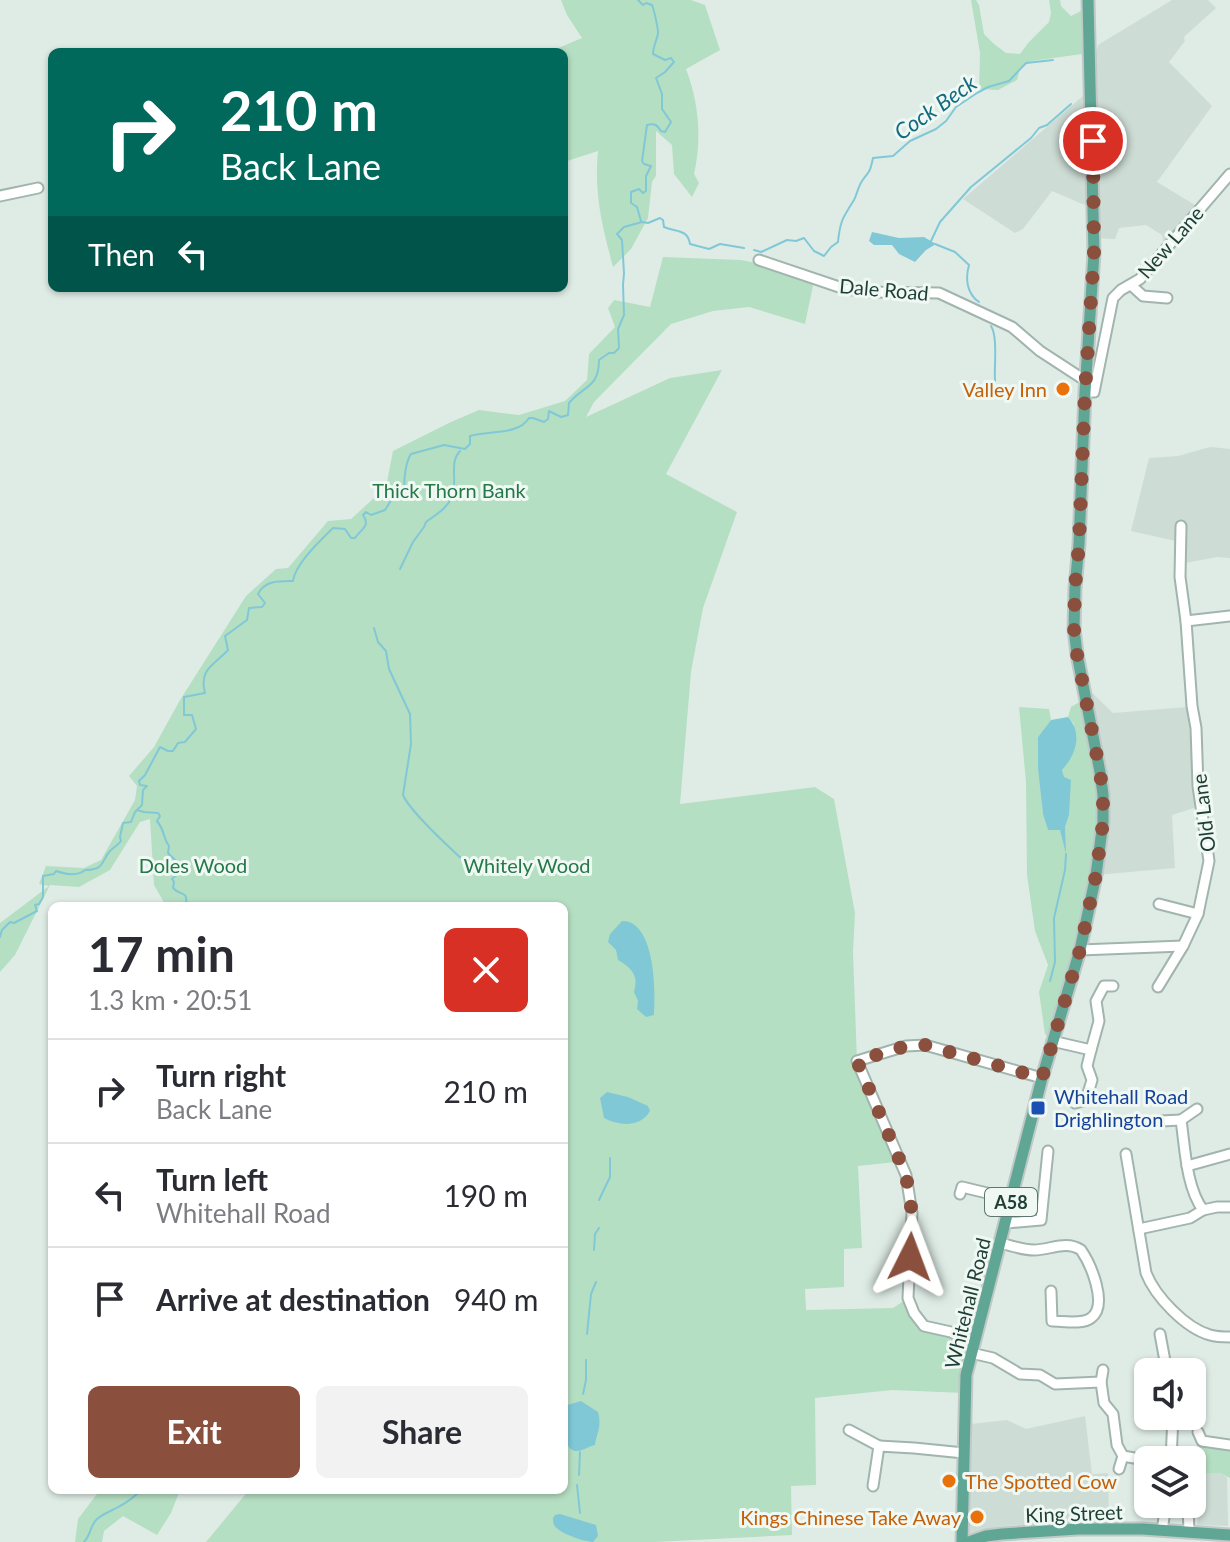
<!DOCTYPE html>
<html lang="en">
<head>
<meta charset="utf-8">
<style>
  :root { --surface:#fff; --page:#f2f2f3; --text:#2b2b33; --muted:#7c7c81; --line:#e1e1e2; --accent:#8a4f3d }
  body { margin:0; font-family:Lato,sans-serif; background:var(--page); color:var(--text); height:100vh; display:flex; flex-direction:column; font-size:30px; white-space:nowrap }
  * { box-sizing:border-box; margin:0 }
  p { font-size:26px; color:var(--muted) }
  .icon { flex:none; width:44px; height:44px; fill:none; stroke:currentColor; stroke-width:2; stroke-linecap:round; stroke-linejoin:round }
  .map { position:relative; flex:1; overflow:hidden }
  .sheet { position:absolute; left:48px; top:902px; width:520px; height:592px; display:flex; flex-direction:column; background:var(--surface); border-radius:12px; box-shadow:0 2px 6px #0004 }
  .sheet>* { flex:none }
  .guide { position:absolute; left:48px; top:48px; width:520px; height:244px; border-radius:12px; box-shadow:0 2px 6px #0004; background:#00695c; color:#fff; overflow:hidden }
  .fabs { position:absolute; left:1134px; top:1358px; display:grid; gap:16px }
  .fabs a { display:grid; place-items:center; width:72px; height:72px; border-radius:12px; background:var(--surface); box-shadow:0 2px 6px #0004; font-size:40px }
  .pin { position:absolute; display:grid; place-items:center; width:68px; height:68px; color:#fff; margin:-34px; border:4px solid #fff; border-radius:50%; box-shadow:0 2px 8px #0007 }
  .me { position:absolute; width:88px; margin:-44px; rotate:3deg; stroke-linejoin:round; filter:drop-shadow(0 0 6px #0008) }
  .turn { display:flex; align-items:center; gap:28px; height:168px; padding:0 40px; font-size:36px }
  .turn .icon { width:104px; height:104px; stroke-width:2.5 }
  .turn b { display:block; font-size:56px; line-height:68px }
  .then { display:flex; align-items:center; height:76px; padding:0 40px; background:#0003; gap:16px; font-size:30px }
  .round { display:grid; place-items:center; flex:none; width:84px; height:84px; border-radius:12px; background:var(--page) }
  .overview { display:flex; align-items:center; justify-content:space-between; height:136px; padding:0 40px }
  h1 { font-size:48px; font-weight:700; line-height:60px }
  .primary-button { display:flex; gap:16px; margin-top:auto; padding:16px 40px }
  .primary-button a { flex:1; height:92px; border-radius:12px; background:var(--accent); color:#fff; font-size:32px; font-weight:700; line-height:92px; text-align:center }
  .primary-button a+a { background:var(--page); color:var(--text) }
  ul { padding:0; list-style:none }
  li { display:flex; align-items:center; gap:24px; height:104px; padding:0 40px; border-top:2px solid var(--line) }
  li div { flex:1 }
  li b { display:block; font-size:30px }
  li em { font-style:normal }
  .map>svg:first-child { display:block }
</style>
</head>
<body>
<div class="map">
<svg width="1230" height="1542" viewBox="0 0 1230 1542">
  <rect width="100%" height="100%" fill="#dfece6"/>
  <g fill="#cddcd5">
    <path d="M1172 0H1208L1216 8 1184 37 1185 41 1169 62 1212 106 1157 182 1200 208 1165 249 1162 235 1146 225 1119 228 1115 239 1094 238V209L1052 191 1023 229 1015 233 963 199 1091 89V73L1098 45Z"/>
    <path d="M1210 447 1230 449V558L1217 557 1175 565 1176 541 1131 531 1149 458 1178 456Z"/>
    <path d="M1083 684 1113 713 1187 707 1197 807 1172 815 1175 868 1096 875Z"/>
    <path d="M1085 1416 1092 1474 1108 1473 1109 1521 1001 1526 969 1534 968 1480 971 1424 1007 1420 1026 1429Z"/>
    <path d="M1202 1472 1220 1473 1227 1477 1228 1526 1197 1525Z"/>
  </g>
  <g fill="#b5dfc2">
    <path d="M561 0H691L705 5 720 50 686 69C699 103 702 139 694 174L699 183 692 197 674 174 672 145 656 131V176L652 182 648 218 631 249 613 267C602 225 594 195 598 151L564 162V52H549L582 38 567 15Z"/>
    <path d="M971 0H976L979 5 984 34 994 44 1006 53 1020 54 1029 42 1049 22 1051 13 1049 0H1060L1061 6 1071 16 1081 11 1082 54 1032 61 1020 68 1017 80 998 90 979 89 980 53Z"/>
    <path d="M663 257 741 260 757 263 814 281 805 324 749 307 713 311 671 324 594 402 586 417 670 378 722 370 666 474 737 512 703 608 691 672 680 804 815 787 834 799 855 913 853 952 857 1061 896 1162 858 1166 862 1248 844 1249V1287L805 1289 806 1310 893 1308 908 1298 924 1325 974 1342 964 1393 892 1390 815 1398 816 1485 791 1486 792 1535 655 1542H206L249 1490H564V906H166L154 885 150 819 140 822 110 870 79 887 50 885 15 955 0 972V923L49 886 39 884 46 866 84 868 101 860 135 800 137 786 129 776 154 747 180 700 246 596 276 569 288 568 328 521 351 519 386 487 393 451 451 422 479 410 519 415 565 401 587 380 589 354 615 327 608 308 614 300 650 307Z"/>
    <path d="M1086 698 1100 772 1096 875 1052 1041 1045 1034 1039 992 1048 965 1035 931 1027 875 1026 782 1019 707 1049 709 1051 720 1038 737 1043 814 1060 830 1065 839V826L1069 815 1062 770 1074 724 1068 717 1071 707Z"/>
    <path d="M1173 1447H1207L1230 1450V1478L1220 1473H1192V1460H1177L1173 1454Z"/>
    <path d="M100 1490H180L171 1513 157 1535 123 1516 104 1531 102 1542H75L78 1519Z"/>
  </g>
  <g fill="#81c8d7">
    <path d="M872 232 899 238 924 237 936 244 926 250 915 262 899 254 892 245H874L869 241Z"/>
    <path d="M1068 717C1083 733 1076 755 1062 770L1064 777 1071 780 1069 815 1065 827 1066 854 1060 830H1048L1043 814 1038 768V737L1051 720Z"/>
    <path d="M622 921C655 920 656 992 654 1015L646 1017 637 1009 638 1001 634 992C639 976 632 968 618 960L616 950 608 942 610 934Z"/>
    <path d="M607 1092 628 1097 648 1106 650 1111C640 1128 619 1126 604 1118L600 1098Z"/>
    <path d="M581 1401 598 1412C602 1427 597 1432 595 1445 590 1446 580 1452 575 1451 561 1448 564 1417 564 1406Z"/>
    <path d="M560 1514 596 1525 598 1536 593 1542C585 1542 558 1533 554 1525 553 1523 553 1520 553 1518L555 1515Z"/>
  </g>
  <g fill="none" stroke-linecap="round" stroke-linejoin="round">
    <g stroke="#81c8d7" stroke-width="2">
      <path d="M638 0 643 5 646 3 652 5C654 10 658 27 658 33 657 40 653 47 653 54L665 60 671 58 674 62 665 72 656 78 662 94V109L671 122 665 132 661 131C657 125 655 123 647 125L642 161 644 164 651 166 646 176V191L643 193 639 189 631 192V203L637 207 641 221"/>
      <path d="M931 241 940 222 971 187 1031 138 1039 128 1047 125 1071 104"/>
      <path d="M935 244 955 252 969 265C965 279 967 294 979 302"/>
      <path d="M754 250 761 252 787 240 796 241 804 238 814 251 824 256 831 247 838 242C840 221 843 217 854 200 857 194 858 187 862 181 870 170 870 172 873 158L893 156 910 141 936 129 946 121 956 107 977 93 988 87 1009 81 1026 63 1053 60"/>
      <path d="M991 326C998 337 994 366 995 381"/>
      <path d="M400 569 413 542 424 527 426 522C439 512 446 510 453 495L452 491 455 488 454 485C455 472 451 461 460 451"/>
      <path d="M374 628 378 642 386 651 389 669 410 714 411 744 403 795C410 812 449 847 464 861"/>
      <path d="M137 810 144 812 158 813 160 816 157 821C166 832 162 837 169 846L168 853C173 859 180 862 181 871L172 879 174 882 173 888C181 897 188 889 186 906"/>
      <path d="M0 937 2 930 10 922 14 923 37 911 35 905 39 904 43 897V876L54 874 56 871C65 874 77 877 85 870 105 870 101 861 110 851 114 847 118 845 121 841L120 837 123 823 131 822 135 812 142 805 143 790 147 786 140 785 139 781 145 775 160 747 168 751H173L178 743 185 742 196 729 192 715H184V697L205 693C199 669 213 666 228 650L225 636 247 620 249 608 262 607 265 603 258 594C265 580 280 581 293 581 295 564 321 540 333 528L345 529 351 538H355C361 529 371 526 363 515L366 512 371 515 385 510 395 494 405 490C403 481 406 461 411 454L444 445 465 449 470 444V436C488 430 518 436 529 418H533L544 422 548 419 549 411 561 417 568 415 569 403C584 385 599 388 599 360L609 353H614L619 348 618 329 624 315 623 285 624 273 622 240 617 234 624 227 642 222 648 223 660 218 663 220 664 227C676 232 688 229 690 244L709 249 720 244 744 248"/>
      <path d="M1050 981 1055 962 1054 918 1065 870 1066 854"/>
      <path d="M599 1200 610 1177V1158"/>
      <path d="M594 1250 595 1234 599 1228"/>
      <path d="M587 1334 591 1294 596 1282"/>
      <path d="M583 1394 586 1380V1360"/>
      <path d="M579 1475 580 1452"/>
      <path d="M577 1485 580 1513"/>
      <path d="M84 1542C91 1535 90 1525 97 1519 104 1513 112 1511 120 1506 128 1502 135 1496 141 1490"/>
    </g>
    <g stroke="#a1b4ae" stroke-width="13">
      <g id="minor">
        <path d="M0 196 38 188"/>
        <path d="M759 260 845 289 872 292 939 293 1012 327 1040 351 1086 381"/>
        <path d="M1131 285 1143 296 1167 298"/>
        <path d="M1085 392H1094L1113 298 1121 290 1140 279 1230 174"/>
        <path d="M1186 621 1230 616"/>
        <path d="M1159 904 1198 914"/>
        <path d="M1080 950 1183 946"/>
        <path d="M1158 987 1183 946 1198 914 1209 861 1198 786 1196 728 1192 706 1186 621 1180 577 1181 526"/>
        <path d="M1052 1041 1091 1050 1099 1021 1096 1001 1104 986H1113"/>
        <path d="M1075 1103 1086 1100 1092 1080 1087 1066 1091 1050"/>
        <path d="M1181 1120C1185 1147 1186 1187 1203 1210"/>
        <path d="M1181 1120 1197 1109"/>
        <path d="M1161 1121 1181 1120"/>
        <path d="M1126 1154 1146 1273C1155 1296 1185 1328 1210 1335 1217 1337 1224 1337 1230 1337"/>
        <path d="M1187 1166 1230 1154"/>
        <path d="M960 1194 962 1187 1012 1199"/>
        <path d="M1006 1223 1041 1220 1048 1151"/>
        <path d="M1139 1229 1190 1218 1203 1210 1217 1207H1230"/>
        <path d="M1001 1243C1011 1246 1023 1250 1034 1250 1050 1250 1066 1240 1081 1250 1090 1263 1109 1305 1091 1318 1082 1325 1063 1321 1052 1321L1051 1291"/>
        <path d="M1160 1334 1167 1372"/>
        <path d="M974 1342 951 1332 924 1326 914 1313 908 1298 912 1213 906 1175 857 1061 906 1046 925 1045 1042 1078"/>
        <path d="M971 1353 993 1358 1020 1374 1040 1375 1055 1384 1101 1382"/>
        <path d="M1103 1370 1101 1382 1104 1403 1113 1414 1117 1445 1123 1456 1119 1469"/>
        <path d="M849 1430 879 1446"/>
        <path d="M1198 1432 1202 1441 1230 1445"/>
        <path d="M1123 1456 1145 1460"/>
        <path d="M1171 1460 1173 1416"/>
        <path d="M873 1486 879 1446 914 1448 964 1453"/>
        <path d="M1188 1504 1189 1532"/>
        <path d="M1162 1531 1166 1504"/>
      </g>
    </g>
    <g stroke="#c0c9c7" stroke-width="15">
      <g id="major">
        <path d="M962 1542 966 1375 1042 1078 1080 950 1096 875 1103 822V795L1100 772 1077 654 1074 629 1075 588 1079 544 1085 392 1094 253 1088 0"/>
        <path d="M969 1542 986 1536 1002 1534 1078 1529H1142L1230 1535"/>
      </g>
    </g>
    <use href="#minor" stroke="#fff" stroke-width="9"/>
    <use href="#major" stroke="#5fa695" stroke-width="11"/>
  </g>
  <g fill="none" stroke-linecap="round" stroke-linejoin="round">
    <path stroke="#8a4f3d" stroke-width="14" stroke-dasharray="0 25.2" d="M910 1257 912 1213 906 1175 857 1061 906 1046 925 1045 1042 1078 1080 950 1096 875 1103 822V795L1100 772 1077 654 1074 629 1075 588 1079 544 1085 392 1094 253 1093 141"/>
  </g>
  <g fill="#e8710a" stroke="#f0f8f4" stroke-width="3">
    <circle cx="1063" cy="389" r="8"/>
    <circle cx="949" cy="1481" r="8"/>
    <circle cx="977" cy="1517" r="8"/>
  </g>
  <rect fill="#1a4fb4" stroke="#f0f8f4" stroke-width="3" x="1030" y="1100" width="16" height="16" rx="4"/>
  <g text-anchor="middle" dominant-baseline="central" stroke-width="6" stroke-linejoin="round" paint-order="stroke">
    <rect fill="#f0f8f4" stroke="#5d766f" stroke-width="2" x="985" y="1188" width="52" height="28" rx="6"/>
    <g font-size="18" font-weight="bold" fill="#1e3e36">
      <text x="1011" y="1202">A58</text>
    </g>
    <g font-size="20" fill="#1e3e36" stroke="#f0f8f4">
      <text transform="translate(1170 242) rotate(-49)">New Lane</text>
      <text transform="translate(884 289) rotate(5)">Dale Road</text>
      <text transform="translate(1203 813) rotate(-97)">Old Lane</text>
      <text transform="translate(967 1303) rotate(-76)">Whitehall Road</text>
      <text transform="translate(1074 1513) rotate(-2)">King Street</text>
    </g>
    <g font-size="20" fill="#c56008" stroke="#f0f8f4" text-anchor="end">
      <text x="1047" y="389">Valley Inn</text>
      <text x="965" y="1481" text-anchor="start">The Spotted Cow</text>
      <text x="961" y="1517">Kings Chinese Take Away</text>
    </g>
    <g font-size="20" fill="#257847" stroke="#f0f8f4">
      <text x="449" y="490">Thick Thorn Bank</text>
      <text x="193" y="865">Doles Wood</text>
      <text x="527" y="865">Whitely Wood</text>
    </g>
    <g font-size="20" fill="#164399" stroke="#f0f8f4" text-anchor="start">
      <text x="1054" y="1096">Whitehall Road<tspan x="1054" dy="23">Drighlington</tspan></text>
    </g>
    <g font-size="22" font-style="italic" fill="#136b7f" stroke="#f0f8f4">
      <text transform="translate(935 107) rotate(-35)">Cock Beck</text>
    </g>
  </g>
</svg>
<div class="fabs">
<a><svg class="icon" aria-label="sound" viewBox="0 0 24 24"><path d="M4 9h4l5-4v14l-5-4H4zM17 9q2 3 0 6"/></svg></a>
<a><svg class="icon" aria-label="layers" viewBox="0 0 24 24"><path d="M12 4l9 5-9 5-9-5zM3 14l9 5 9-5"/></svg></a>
</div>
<div class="pin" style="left:1093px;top:141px;background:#d93025"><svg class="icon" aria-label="arrive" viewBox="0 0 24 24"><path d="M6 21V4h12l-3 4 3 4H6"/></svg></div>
<svg class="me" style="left:910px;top:1257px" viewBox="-20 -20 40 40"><path d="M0-17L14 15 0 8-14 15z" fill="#8a4f3d" stroke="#fff" stroke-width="4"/></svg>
<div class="guide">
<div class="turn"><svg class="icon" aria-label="right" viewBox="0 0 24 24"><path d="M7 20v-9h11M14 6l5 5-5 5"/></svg><div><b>210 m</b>Back Lane</div></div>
<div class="then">Then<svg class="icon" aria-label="left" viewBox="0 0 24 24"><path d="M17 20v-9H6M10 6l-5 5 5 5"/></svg></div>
</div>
<section class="sheet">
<div class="overview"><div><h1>17 min</h1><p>1.3 km · 20:51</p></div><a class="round" style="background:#d93025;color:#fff"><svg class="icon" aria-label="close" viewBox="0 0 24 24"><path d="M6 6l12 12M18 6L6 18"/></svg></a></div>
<ul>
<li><svg class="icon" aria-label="right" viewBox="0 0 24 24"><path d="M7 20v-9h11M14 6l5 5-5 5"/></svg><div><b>Turn right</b><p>Back Lane</p></div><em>210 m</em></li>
<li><svg class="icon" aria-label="left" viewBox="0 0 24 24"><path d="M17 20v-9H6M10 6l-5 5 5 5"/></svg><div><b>Turn left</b><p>Whitehall Road</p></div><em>190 m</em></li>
<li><svg class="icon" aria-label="arrive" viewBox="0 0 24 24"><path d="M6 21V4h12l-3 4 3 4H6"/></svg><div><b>Arrive at destination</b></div><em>940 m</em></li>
</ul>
<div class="primary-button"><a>Exit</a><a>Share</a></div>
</section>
</div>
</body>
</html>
